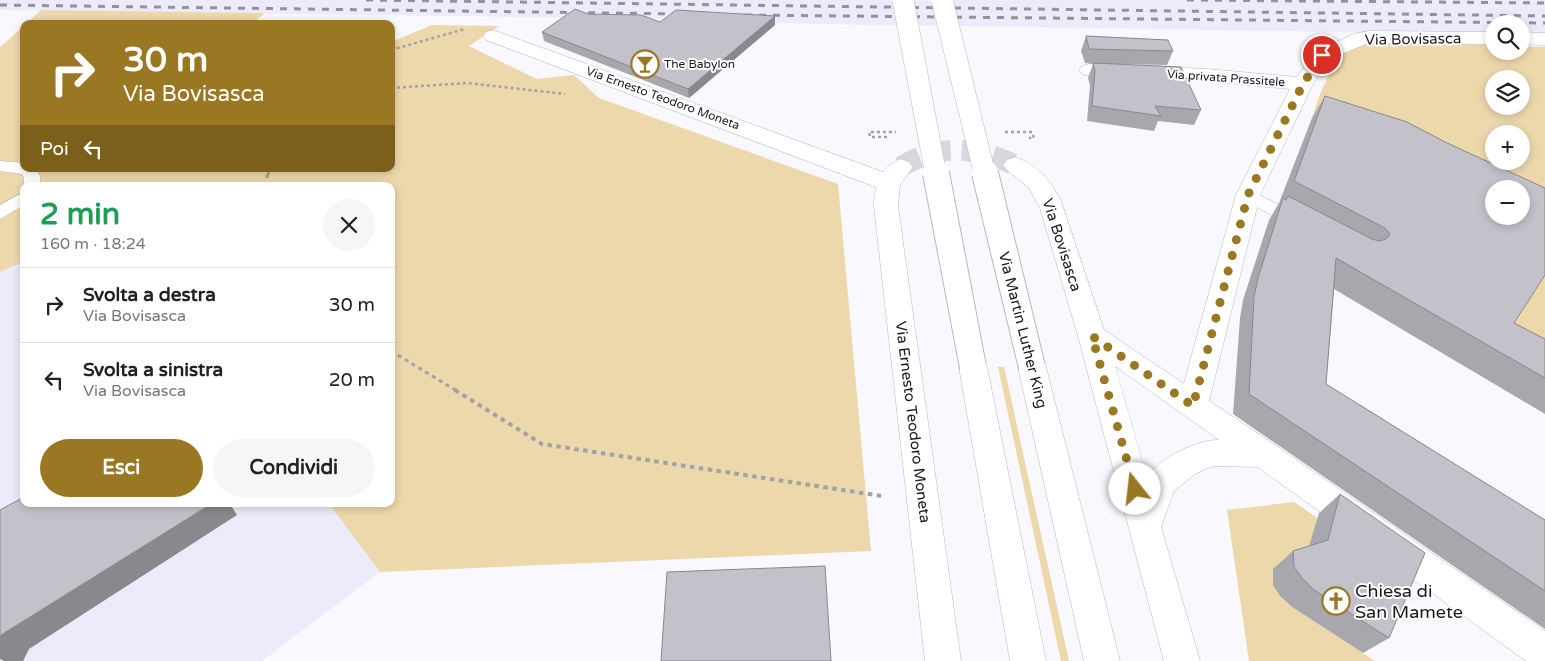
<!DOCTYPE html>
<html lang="it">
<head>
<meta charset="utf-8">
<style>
  :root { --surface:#fff; --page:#f6f6f6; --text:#222; --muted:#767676; --line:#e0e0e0; --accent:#9a7722 }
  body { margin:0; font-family:"Varela Round",sans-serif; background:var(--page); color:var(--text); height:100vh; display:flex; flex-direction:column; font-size:19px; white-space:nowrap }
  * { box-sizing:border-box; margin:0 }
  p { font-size:16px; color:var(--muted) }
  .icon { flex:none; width:28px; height:28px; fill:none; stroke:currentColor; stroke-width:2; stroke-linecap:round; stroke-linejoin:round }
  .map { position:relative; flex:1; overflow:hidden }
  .panel { position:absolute; left:20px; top:182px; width:375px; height:325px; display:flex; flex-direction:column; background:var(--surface); border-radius:10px; box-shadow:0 2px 8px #0003 }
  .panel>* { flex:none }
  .hud { position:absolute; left:20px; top:20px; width:375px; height:152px; border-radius:10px; box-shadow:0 2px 8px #0003; background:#9a7722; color:#fff; overflow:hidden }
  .fabs { position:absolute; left:1485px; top:15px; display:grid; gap:10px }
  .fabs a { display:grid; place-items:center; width:45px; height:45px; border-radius:50%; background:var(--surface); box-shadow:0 2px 8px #0003; font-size:25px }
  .pin { position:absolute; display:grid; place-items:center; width:42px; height:42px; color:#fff; margin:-21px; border:2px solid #fff; border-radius:50%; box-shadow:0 1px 5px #0007 }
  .me { position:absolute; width:55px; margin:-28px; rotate:344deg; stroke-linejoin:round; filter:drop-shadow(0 0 4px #0008) }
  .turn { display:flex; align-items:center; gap:18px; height:105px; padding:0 20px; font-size:22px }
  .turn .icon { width:65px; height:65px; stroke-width:2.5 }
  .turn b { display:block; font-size:35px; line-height:42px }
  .then { display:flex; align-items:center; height:48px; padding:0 20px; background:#0003; gap:10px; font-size:19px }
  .round { display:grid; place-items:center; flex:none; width:52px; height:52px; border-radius:26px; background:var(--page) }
  .overview { display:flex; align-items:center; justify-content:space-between; height:85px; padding:0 20px }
  h1 { font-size:30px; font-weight:700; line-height:38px; color:#1e9e55 }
  .cta { display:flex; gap:10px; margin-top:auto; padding:10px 20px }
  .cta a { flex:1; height:58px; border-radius:30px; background:var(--accent); color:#fff; font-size:20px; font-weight:700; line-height:58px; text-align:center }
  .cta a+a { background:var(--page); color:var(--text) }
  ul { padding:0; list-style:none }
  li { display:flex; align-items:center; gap:15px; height:75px; padding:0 20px; border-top:1px solid var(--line) }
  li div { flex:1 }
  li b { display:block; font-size:19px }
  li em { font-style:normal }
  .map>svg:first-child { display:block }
</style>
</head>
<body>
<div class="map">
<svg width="1545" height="661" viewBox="0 0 1545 661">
  <rect width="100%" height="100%" fill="#f9f8ff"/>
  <g fill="#edebfb">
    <path d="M0 0H1545V33H1521V24H1494V33H1404L815 24 677 19 0 10Z"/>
    <path d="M0 65 24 186V504H329L380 572 262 661H0Z"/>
  </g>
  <g fill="#edd8ac" fill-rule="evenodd">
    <path d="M41 10 265 13 252 24H26Z"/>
    <path d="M432 25 499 26 469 46 537 79 574 75 599 98 838 184 871 551 380 572 329 504H391V186H24V261L0 272V47L24 26V169H391V42Z"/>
    <path d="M1370 41 1494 45V51H1521V46L1545 47V221L1521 189H1494L1312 118 1320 94 1338 55ZM1494 79H1521V106H1494ZM1494 134H1521V161H1494Z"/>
    <path d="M1545 262V349L1508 318Z"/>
    <path d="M998 367H1004L1069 661H1061Z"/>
    <path d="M1294 502 1388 566 1311 541 1302 571 1280 596 1292 607 1375 661H1249L1227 510Z"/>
  </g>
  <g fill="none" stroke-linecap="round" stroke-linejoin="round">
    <path stroke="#d8d7dd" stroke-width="21" stroke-dasharray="21 11" stroke-linecap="butt" d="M901 167C937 143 977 147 1015 165"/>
    <g stroke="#b8b7be" stroke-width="1">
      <g id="lane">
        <path d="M0 161 24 163V169H35L40 176V186H24V178L22 174 0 171Z"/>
        <path d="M1248 189 1302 217 1304 221 1302 225 1296 227 1290 225 1242 199 1240 195 1242 191Z"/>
        <path d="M24 192V205L0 219V205Z"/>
      </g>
    </g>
    <g stroke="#b8b7be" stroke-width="1">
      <g id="street">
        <path d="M493 30 897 177 901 183 897 189 889 191 881 189 486 40 483 36 486 32Z"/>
        <path d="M1369 31 1494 32V44L1369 43 1329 59 1313 84 1260 195 1208 405 1203 414 1193 417 1183 414 1178 405 1236 195 1290 89 1207 81 1089 76 1082 74 1079 70 1082 66 1089 64 1207 69 1297 77 1315 51 1354 34Z"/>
        <path d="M1521 32 1545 33V45L1521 44Z"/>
      </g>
    </g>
    <g stroke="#b8b7be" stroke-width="1">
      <g id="secondary">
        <path d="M1015 157C1037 164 1051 181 1061 201L1104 330 1275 445 1545 631V661H1526L1258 467 1213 466 1195 474 1174 491 1161 527 1200 661H1164L1078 336 1040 208 1029 188 1007 170 1003 165 1007 160ZM1115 366 1219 440C1199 439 1156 459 1147 478Z"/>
        <path d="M901 159 909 162 913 167 900 185 898 206 961 661H925L874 206C874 187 881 165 901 159Z"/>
        <path d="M973 356 983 359 987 367 1046 661H1010L959 367 963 359Z"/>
        <path d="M1032 356 1042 359 1046 367 1120 661H1084L1018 367 1022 359Z"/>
      </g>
    </g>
    <g stroke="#a2a1a6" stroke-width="2.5" stroke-dasharray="3 3" stroke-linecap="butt">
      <path d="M391 50 465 29"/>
      <path d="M391 88 467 83 565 94"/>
      <path d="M1005 132H1032L1034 138H1029"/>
      <path d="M887 137H870L869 132H896"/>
      <path d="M268 175 269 169"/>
    </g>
    <g stroke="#a2a1a6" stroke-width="3" stroke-dasharray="4 4" stroke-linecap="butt">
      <path d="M265 186 268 173"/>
      <path d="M391 351 457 391"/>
    </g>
    <path stroke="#a2a1a6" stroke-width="4" stroke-dasharray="4.5 4.5" stroke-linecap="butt" d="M455 390 542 444 882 496"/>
    <use href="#lane" fill="#fff" fill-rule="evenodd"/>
    <use href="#street" fill="#fff" fill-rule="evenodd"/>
    <use href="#secondary" fill="#fff" fill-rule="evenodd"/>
    <g stroke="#939297" stroke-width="3" stroke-dasharray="7 7" stroke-linecap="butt">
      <path d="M366 0 1545 16"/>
      <path d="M1187 0 1545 3"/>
      <path d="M0 5 685 14"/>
      <path d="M745 15 1545 23"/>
    </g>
    <g stroke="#b8b7be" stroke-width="22" stroke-linecap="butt">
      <g id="secondary-bridge-far1">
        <path d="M903 0 936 175"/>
        <path d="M942 0 985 175"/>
      </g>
    </g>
    <g stroke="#b8b7be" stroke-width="28" stroke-linecap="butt">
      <g id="secondary-bridge">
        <path d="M936 173 973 367"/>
        <path d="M985 173 1032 367"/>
      </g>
    </g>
    <use href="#secondary-bridge-far1" stroke="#fff" stroke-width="21"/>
    <use href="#secondary-bridge" stroke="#fff" stroke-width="26"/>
  </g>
  <g fill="#a8a7ae">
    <path d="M588 14 660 22 775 16V25L689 98 544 41 542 32Z"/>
    <path d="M1086 36 1173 51 1167 65 1121 64 1201 110 1194 125 1158 121 1154 131 1087 121 1090 85 1088 78 1093 64 1085 63 1081 51Z"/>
    <path d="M1325 96 1514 323 1545 339V414L1334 289 1326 384 1545 520V629L1233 414 1240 318 1243 300 1269 220 1279 203 1312 118Z"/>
    <path d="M1340 494 1389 638 1363 653 1292 607 1280 596 1273 585V569L1293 551 1309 546 1319 513Z"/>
  </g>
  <g fill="#88888d">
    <path d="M775 16V25L689 98 688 89Z"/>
    <path d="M211 504H230L237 515 29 649 23 661H4L0 659V638L1 635Z"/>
  </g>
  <g fill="#c3c2ca" stroke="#88888d" fill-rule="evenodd">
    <path d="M575 9 588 14 641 15 660 22 676 10 775 16 688 89 542 32Z"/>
    <path d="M1086 36 1168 40 1173 51 1089 49Z"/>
    <path d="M1093 63 1181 67 1201 110 1155 106 1161 116 1092 106 1095 71Z"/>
    <path d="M1325 96 1407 122 1445 142 1545 188V275L1514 323 1545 339V378L1336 258 1326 384 1545 520V591L1249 394 1254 297 1258 278 1283 198 1286 200 1288 196 1372 239 1379 241 1386 239 1390 234 1385 228 1294 181ZM1494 189H1521V216H1494Z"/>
    <path d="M1340 494 1425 553 1389 638 1314 590 1302 578 1294 567 1293 551 1328 540Z"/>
    <path d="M24 497V504H211L1 635 0 638V510Z"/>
    <path d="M825 566 831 661H661L667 572Z"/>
  </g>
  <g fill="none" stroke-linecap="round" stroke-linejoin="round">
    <path stroke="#9a7722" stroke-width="9" stroke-dasharray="0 16.2" d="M1135 489 1092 336 1193 406 1248 195 1303 84 1322 55"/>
  </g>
  <defs>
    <g id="bar-ring" transform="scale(1.4375)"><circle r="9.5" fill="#fff" stroke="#9a7722" stroke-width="1.5"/><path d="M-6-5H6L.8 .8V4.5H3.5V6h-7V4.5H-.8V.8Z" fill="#9a7722"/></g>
    <g id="church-ring" transform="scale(1.4375)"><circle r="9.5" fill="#fff" stroke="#9a7722" stroke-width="1.5"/><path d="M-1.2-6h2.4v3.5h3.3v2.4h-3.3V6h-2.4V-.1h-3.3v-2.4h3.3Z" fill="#9a7722"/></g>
  </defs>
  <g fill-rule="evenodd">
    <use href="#bar-ring" x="645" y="64"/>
    <use href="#church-ring" x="1336" y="601"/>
  </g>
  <g text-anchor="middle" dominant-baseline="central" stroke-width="4" stroke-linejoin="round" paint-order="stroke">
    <g font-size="12" fill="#1a191c" stroke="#fff" text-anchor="start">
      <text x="664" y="64">The Babylon</text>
    </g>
    <g font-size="12" fill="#1a191c" stroke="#fff">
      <text transform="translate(1226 78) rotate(4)">Via privata Prassitele</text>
      <text transform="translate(663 98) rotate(20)">Via Ernesto Teodoro Moneta</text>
    </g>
    <g font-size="15" fill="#1a191c" stroke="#fff">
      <text transform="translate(1413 39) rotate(-1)">Via Bovisasca</text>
      <text transform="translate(1062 245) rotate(72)">Via Bovisasca</text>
      <text transform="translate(1023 330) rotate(76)">Via Martin Luther King</text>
      <text transform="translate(913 422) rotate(83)">Via Ernesto Teodoro Moneta</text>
    </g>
    <g font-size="18" fill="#1a191c" stroke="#fff" text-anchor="start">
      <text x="1355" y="591">Chiesa di<tspan x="1355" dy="21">San Mamete</tspan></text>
    </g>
  </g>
</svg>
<div class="fabs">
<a><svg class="icon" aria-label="search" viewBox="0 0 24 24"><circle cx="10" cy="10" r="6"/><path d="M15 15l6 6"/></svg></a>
<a><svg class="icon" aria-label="layers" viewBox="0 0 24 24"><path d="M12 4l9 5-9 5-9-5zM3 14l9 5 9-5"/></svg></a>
<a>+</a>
<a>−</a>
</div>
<div class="pin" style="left:1322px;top:55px;background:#d93025"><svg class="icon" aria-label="arrive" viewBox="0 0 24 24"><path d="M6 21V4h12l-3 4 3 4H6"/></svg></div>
<svg class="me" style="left:1135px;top:489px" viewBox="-20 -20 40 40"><circle r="19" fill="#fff"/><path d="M0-13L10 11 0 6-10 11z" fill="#9a7722"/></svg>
<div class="hud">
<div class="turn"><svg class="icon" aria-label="right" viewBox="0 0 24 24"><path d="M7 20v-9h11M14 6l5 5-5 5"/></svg><div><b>30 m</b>Via Bovisasca</div></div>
<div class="then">Poi<svg class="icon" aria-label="left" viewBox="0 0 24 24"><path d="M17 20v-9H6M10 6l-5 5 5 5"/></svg></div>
</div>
<section class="panel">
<div class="overview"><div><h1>2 min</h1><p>160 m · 18:24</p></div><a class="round"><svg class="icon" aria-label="close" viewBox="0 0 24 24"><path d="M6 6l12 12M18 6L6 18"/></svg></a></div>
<ul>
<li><svg class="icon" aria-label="right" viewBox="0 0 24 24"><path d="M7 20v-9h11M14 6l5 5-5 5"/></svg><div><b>Svolta a destra</b><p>Via Bovisasca</p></div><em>30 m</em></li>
<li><svg class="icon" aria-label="left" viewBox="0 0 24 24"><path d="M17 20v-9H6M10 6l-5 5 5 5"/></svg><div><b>Svolta a sinistra</b><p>Via Bovisasca</p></div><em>20 m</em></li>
</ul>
<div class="cta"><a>Esci</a><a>Condividi</a></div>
</section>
</div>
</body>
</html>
